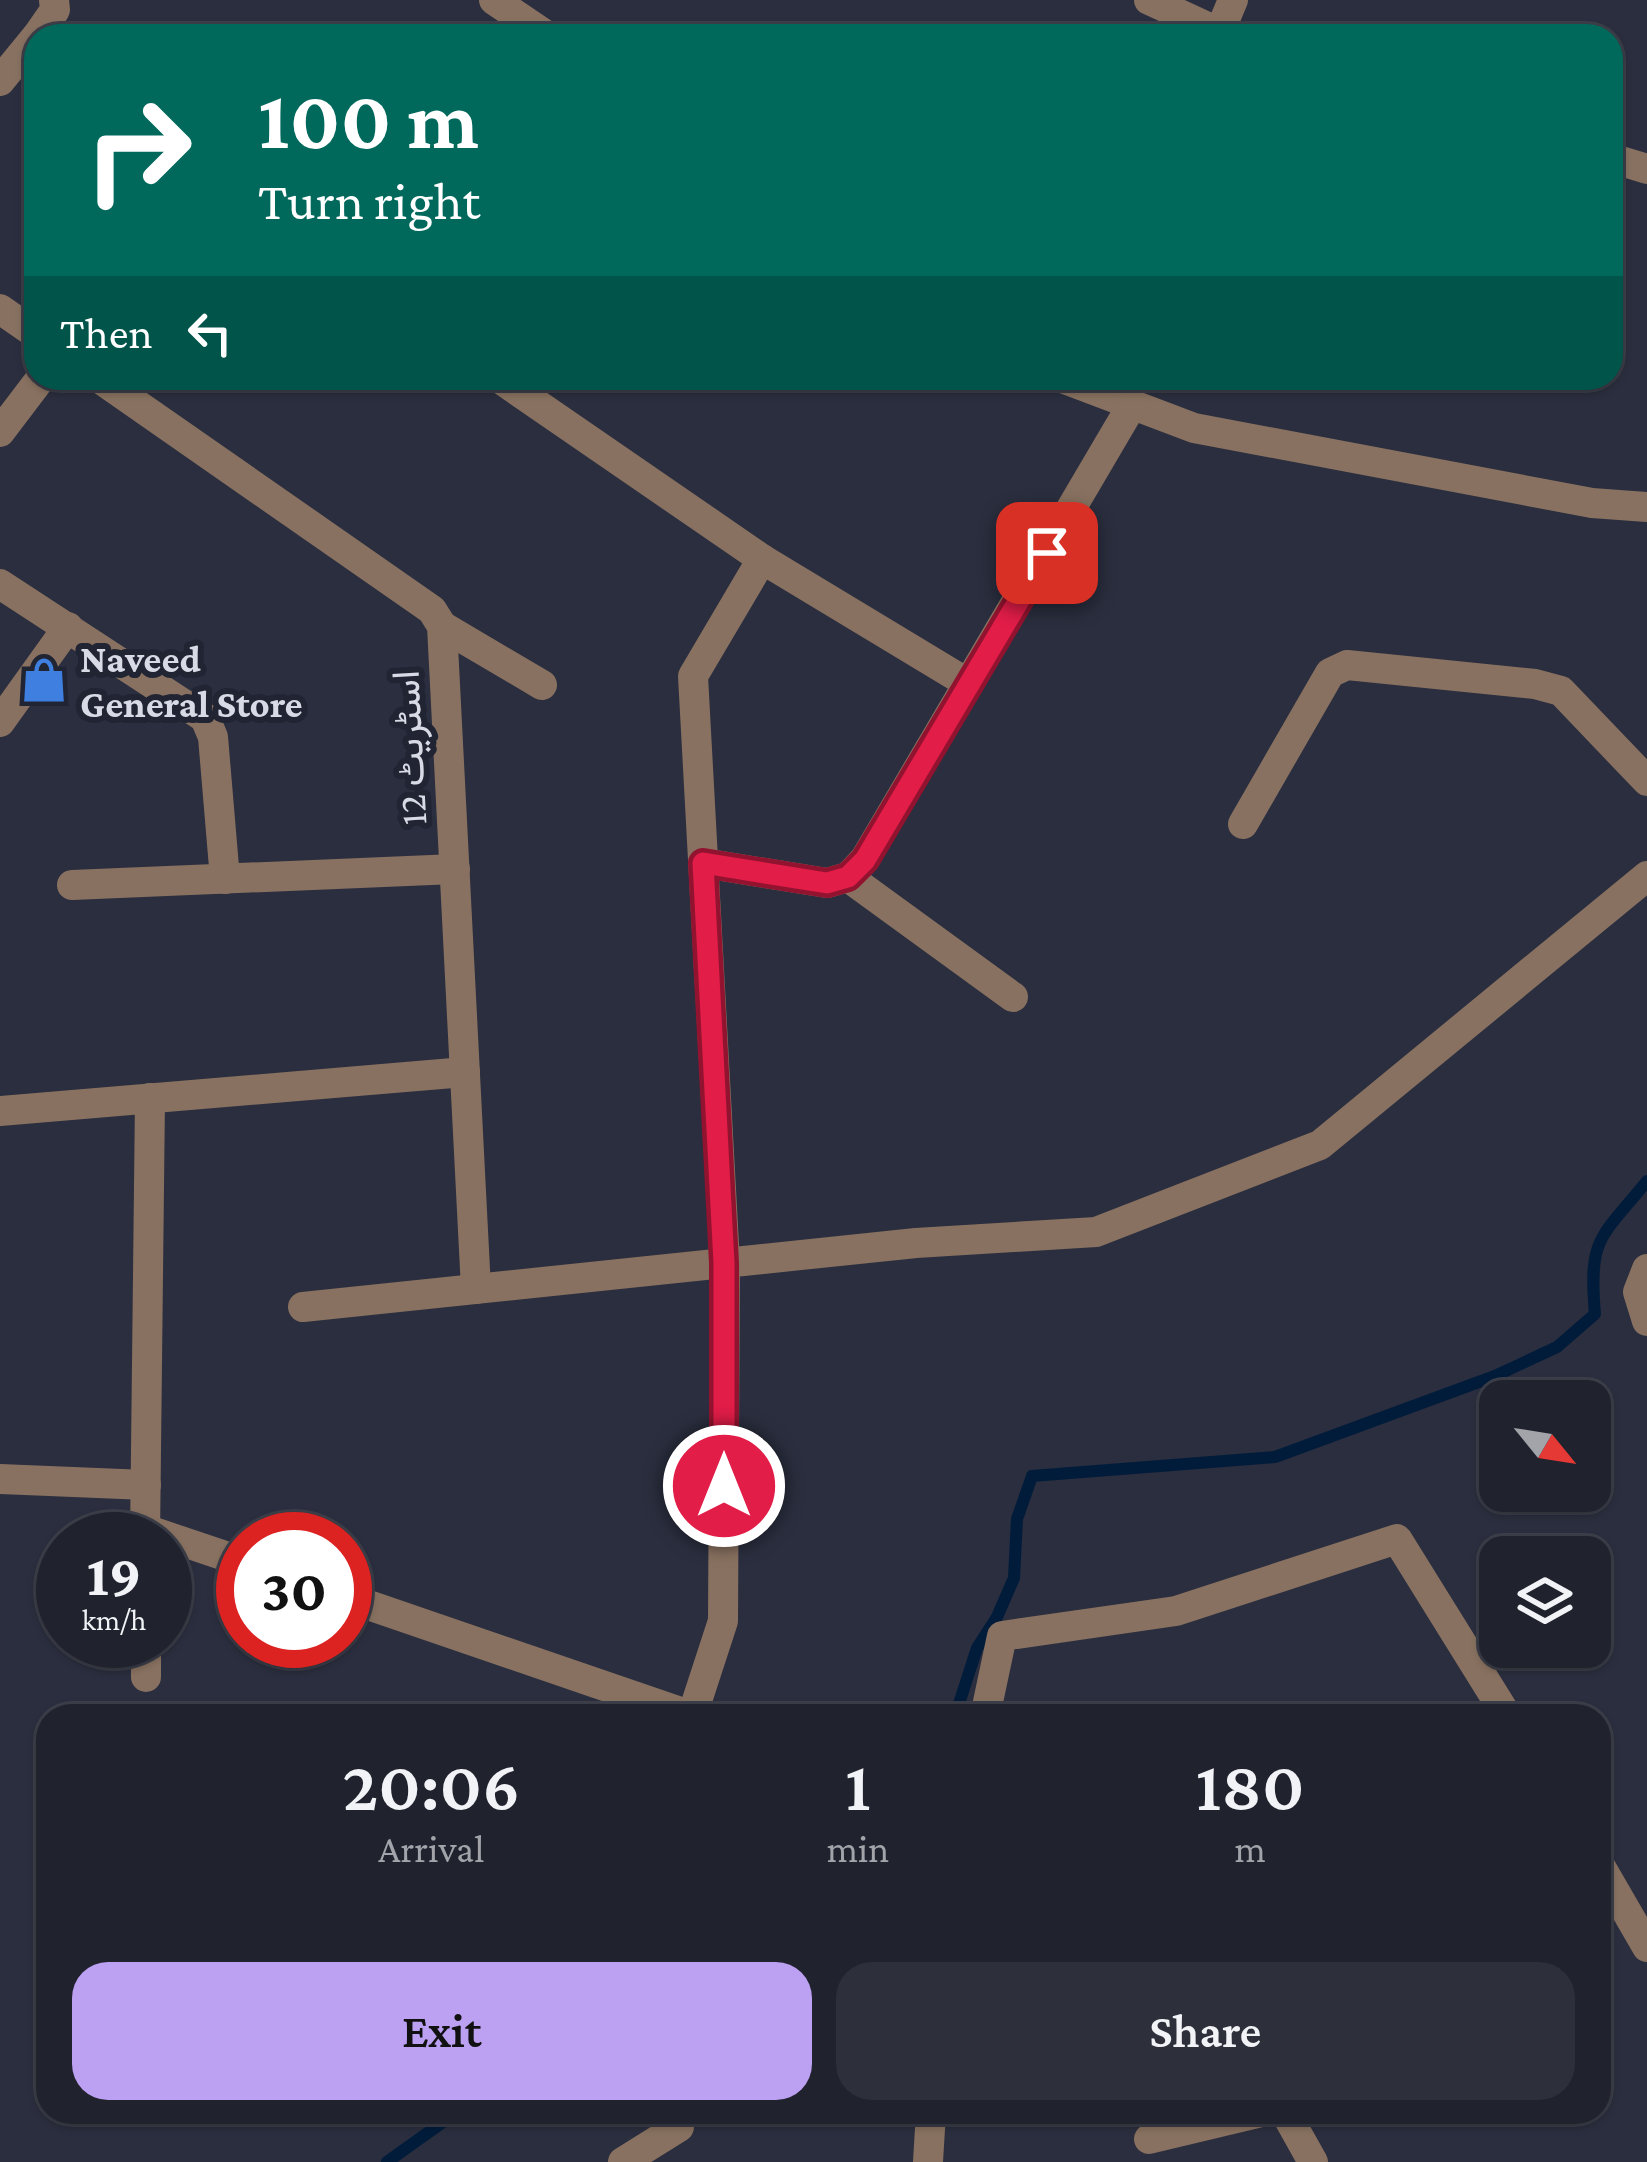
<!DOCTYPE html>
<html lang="en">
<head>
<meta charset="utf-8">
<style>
  :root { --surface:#20222e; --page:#2d2f3a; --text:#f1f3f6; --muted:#a2a4aa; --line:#3d3f4a; --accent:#bca0f2 }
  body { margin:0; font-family:"Crimson Pro",Vazirmatn,serif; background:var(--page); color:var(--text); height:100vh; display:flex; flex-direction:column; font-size:45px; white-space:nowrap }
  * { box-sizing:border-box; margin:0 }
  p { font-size:39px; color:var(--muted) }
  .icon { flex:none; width:66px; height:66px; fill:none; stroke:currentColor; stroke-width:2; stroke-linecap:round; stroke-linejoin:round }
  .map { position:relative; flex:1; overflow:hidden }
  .drawer { position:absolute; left:36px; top:1704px; width:1575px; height:420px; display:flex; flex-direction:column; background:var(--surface); border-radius:36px; box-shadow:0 3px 9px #0004,0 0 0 3px var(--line) }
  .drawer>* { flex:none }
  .banner { position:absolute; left:24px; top:24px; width:1599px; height:366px; border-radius:36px; box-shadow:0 3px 9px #0004,0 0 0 3px var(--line); background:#00695c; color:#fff; overflow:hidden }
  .needle { width:78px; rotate:120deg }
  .controls { position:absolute; left:1479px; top:1380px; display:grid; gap:24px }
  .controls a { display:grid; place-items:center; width:132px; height:132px; border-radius:24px; background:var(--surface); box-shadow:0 3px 9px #0004,0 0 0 3px var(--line); font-size:60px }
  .speed { position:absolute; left:36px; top:1512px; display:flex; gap:24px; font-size:60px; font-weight:700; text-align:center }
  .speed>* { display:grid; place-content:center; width:156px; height:156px; border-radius:50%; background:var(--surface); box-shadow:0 3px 9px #0004,0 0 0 3px var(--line); line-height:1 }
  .speed small { font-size:30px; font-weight:400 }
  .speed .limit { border:18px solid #d22; background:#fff; color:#111 }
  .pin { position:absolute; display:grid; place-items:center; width:102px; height:102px; color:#fff; margin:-51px; border-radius:24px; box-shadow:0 6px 18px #0006 }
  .me { position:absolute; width:132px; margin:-66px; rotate:0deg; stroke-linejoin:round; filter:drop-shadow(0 0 9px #0008) }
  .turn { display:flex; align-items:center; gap:42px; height:252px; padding:0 36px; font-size:54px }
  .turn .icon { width:156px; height:156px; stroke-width:2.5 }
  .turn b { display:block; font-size:84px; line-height:102px }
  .then { display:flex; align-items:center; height:114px; padding:0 36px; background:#0003; gap:24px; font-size:45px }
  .eta { display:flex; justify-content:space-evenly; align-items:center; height:204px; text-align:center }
  .eta b { font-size:72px; font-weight:600; line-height:84px }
  .primary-button { display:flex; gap:24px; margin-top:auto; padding:24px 36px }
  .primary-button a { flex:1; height:138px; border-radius:36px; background:var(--accent); color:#111; font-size:48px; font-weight:600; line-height:138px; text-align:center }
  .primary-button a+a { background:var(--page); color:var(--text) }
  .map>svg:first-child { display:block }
</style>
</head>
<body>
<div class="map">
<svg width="1647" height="2162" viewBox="0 0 1647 2162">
  <rect width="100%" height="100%" fill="#2a2e3e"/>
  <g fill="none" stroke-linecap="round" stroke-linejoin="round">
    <g stroke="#011c3b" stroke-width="12">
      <path d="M955 1716 977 1648 997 1617 1014 1578 1017 1519 1032 1476 1275 1457 1495 1376 1557 1347 1595 1314C1588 1237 1601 1238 1647 1181"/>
      <path d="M387 2162 457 2112"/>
    </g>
    <g stroke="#887160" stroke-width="30">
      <path d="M494 0 547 36"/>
      <path d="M1149 0 1227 36"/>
      <path d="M37 36 55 10 54 0"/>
      <path d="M1218 36 1233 0"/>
      <path d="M0 81 36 37"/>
      <path d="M1611 158 1647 169"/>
      <path d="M0 309 36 334"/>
      <path d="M99 378 432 610 442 626 476 1289"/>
      <path d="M499 378 762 559 969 684"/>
      <path d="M1062 378 1194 428 1592 503 1647 507"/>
      <path d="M0 432 41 378"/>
      <path d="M0 584 205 718 213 737 225 879"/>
      <path d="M442 626 542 685"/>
      <path d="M0 722 68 627"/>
      <path d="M1243 824 1330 673 1347 665 1535 684 1561 691 1647 781"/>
      <path d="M703 863 827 883 848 877 865 859 1132 405"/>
      <path d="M848 877 1013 997"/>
      <path d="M72 885 455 869"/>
      <path d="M0 1111 465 1072"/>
      <path d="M1647 1269 1638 1292 1647 1321"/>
      <path d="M303 1307 916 1243 1096 1232 1320 1145 1647 876"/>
      <path d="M0 1479 146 1485"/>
      <path d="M145 1529 243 1562"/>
      <path d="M145 1539 150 1098"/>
      <path d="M345 1597 692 1716"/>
      <path d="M146 1641V1677"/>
      <path d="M692 1716 723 1621 725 1263 693 676 762 559"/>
      <path d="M985 1716 1002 1636 1176 1611 1397 1539 1507 1716"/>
      <path d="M1599 1864 1647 1947"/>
      <path d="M1285 2112 1313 2162"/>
      <path d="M1149 2139 1262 2112"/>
      <path d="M623 2162 679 2127"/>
      <path d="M928 2162 931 2112"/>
    </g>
  </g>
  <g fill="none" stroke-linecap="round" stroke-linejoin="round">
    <g stroke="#92132f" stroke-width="30">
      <path id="route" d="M724 1486V1263L703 863 827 883 848 877 865 860 1047 553"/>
    </g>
    <use href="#route" stroke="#e11d48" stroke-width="21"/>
  </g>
  <defs>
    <g id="shop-bare" transform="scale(3.6)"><path d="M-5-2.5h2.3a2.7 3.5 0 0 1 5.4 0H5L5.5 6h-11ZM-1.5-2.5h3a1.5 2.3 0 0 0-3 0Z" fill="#3f7fe0" stroke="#202433" stroke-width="2.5" paint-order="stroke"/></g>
  </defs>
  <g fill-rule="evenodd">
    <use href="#shop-bare" x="44" y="680"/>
  </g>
  <g text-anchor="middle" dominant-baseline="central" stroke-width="12" stroke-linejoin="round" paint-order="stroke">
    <g font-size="39" font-weight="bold" fill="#d8dbe6" stroke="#202433" text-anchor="start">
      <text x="80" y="658">Naveed<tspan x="80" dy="45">General Store</tspan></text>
    </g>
    <g font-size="39" fill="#d8dbe6" stroke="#202433">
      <text transform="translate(409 748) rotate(-93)">اسٹریٹ 12</text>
    </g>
  </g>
</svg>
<div class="controls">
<a><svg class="needle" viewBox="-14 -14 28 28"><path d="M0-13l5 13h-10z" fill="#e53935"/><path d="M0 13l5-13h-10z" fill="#a2a4aa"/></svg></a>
<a><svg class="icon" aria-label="layers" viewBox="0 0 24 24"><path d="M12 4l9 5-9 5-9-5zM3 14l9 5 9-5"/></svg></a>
</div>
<div class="speed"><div>19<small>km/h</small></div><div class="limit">30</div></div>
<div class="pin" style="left:1047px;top:553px;background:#d93025"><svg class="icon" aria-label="arrive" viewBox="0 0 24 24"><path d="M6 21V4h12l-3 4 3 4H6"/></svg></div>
<svg class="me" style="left:724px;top:1486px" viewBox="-20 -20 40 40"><circle r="17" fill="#e11d48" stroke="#fff" stroke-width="3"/><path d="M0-11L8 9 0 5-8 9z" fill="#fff"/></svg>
<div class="banner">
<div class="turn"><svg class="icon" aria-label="right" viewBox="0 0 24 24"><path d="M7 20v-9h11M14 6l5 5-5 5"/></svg><div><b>100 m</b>Turn right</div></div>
<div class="then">Then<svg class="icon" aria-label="left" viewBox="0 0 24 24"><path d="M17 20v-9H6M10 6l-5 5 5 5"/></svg></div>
</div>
<section class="drawer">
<div class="eta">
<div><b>20:06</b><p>Arrival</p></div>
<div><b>1</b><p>min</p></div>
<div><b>180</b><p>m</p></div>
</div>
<div class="primary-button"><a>Exit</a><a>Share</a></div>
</section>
</div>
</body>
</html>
